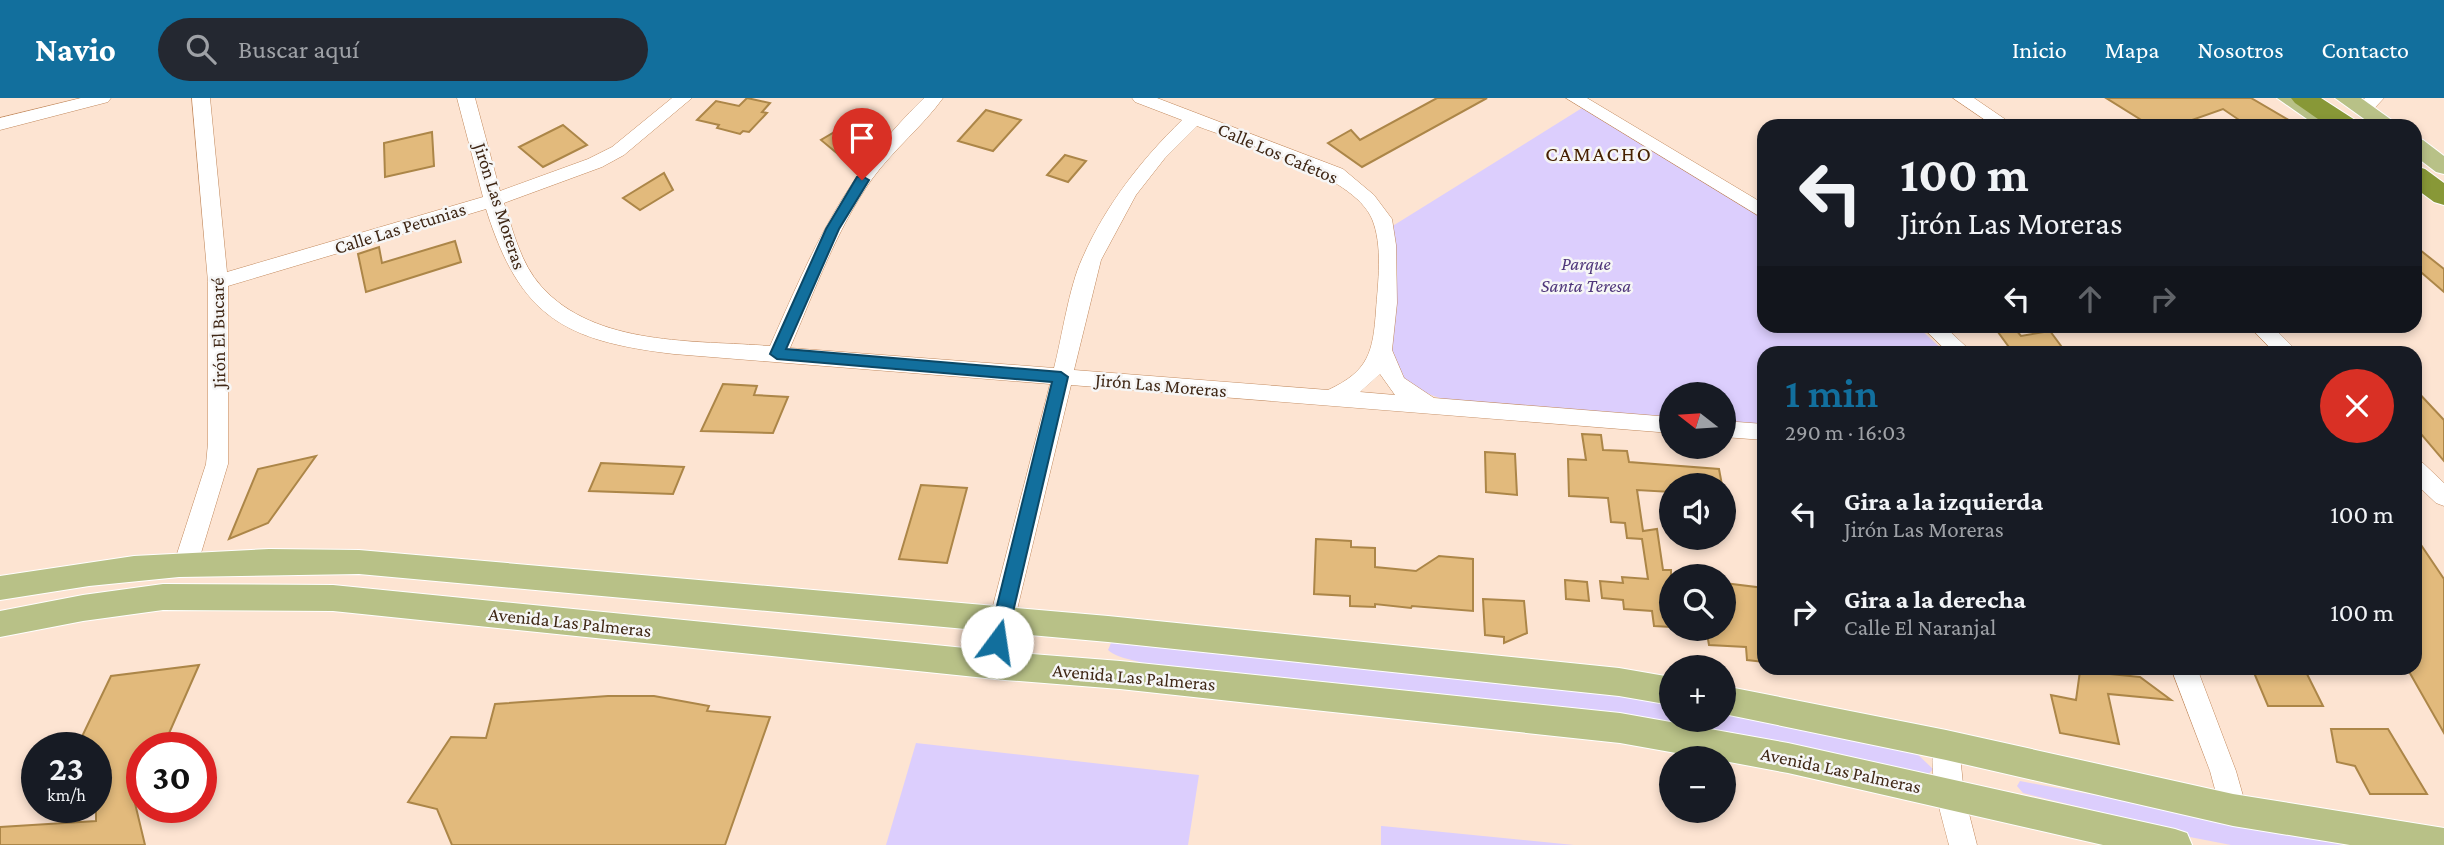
<!DOCTYPE html>
<html lang="es">
<head>
<meta charset="utf-8">
<style>
  :root { --surface:#171b24; --page:#242831; --text:#f1f3f6; --muted:#9ea1a6; --accent:#126f9d }
  body { margin:0; font-family:"Crimson Pro",serif; background:var(--page); color:var(--text); height:100vh; display:flex; flex-direction:column; font-size:26px; white-space:nowrap }
  * { box-sizing:border-box; margin:0 }
  p { font-size:23px; color:var(--muted) }
  .icon { flex:none; width:38px; height:38px; fill:none; stroke:currentColor; stroke-width:2; stroke-linecap:round; stroke-linejoin:round }
  .map { position:relative; flex:1; overflow:hidden }
  .drawer { position:absolute; left:1757px; top:248px; width:665px; height:329px; display:flex; flex-direction:column; background:var(--surface); border-radius:21px; box-shadow:0 4px 10px #0003 }
  .drawer>* { flex:none }
  .guide { position:absolute; left:1757px; top:21px; width:665px; height:214px; border-radius:21px; box-shadow:0 4px 10px #0003; background:#171b24; color:var(--text); overflow:hidden }
  .needle { width:46px; rotate:287deg }
  .controls { position:absolute; left:1659px; top:284px; display:grid; gap:14px }
  .controls a { display:grid; place-items:center; width:77px; height:77px; border-radius:50%; background:var(--surface); box-shadow:0 4px 10px #0003; font-size:35px }
  .speed { position:absolute; left:21px; top:634px; display:flex; gap:14px; font-size:35px; font-weight:700; text-align:center }
  .speed>* { display:grid; place-content:center; width:91px; height:91px; border-radius:50%; background:var(--surface); box-shadow:0 4px 10px #0003; line-height:1 }
  .speed small { font-size:18px; font-weight:400 }
  .speed .limit { border:10px solid #d22; background:#fff; color:#111 }
  .pin { position:absolute; display:grid; place-items:center; width:60px; height:60px; color:#fff; margin:-72px -30px; border-radius:50% 50% 50% 0; rotate:-45deg; box-shadow:0 0 7px #0007 }
  .pin .icon { rotate:45deg }
  .me { position:absolute; width:77px; margin:-38px; rotate:14deg; stroke-linejoin:round; filter:drop-shadow(0 0 5px #0008) }
  .turn { display:flex; align-items:center; gap:24px; height:147px; padding:0 28px; font-size:32px }
  .turn .icon { width:91px; height:91px; stroke-width:2.5 }
  .turn b { display:block; font-size:49px; line-height:60px }
  .lanes { display:flex; align-items:center; height:66px; padding:0 28px; background:#0003; justify-content:center; gap:35px; direction:ltr }
  .lanes .off { opacity:.35 }
  .round { display:grid; place-items:center; flex:none; width:74px; height:74px; border-radius:37px; background:var(--page) }
  .head { display:flex; align-items:center; justify-content:space-between; height:119px; padding:0 28px }
  h1 { font-size:42px; font-weight:600; line-height:52px; color:var(--accent) }
  ul { padding:0; list-style:none }
  li { display:flex; align-items:center; gap:21px; height:98px; padding:0 28px }
  li div { flex:1 }
  li b { display:block; font-size:26px }
  li em { font-style:normal }
  header { display:flex; align-items:center; gap:42px; box-sizing:border-box; height:98px; padding:0 35px; background:var(--accent); color:#fff }
  header strong { font-size:33px }
  nav { display:flex; gap:38px; margin-inline-start:auto; font-size:24px }
  .search { width:490px; height:63px; background:var(--page); display:flex; align-items:center; gap:18px; box-sizing:border-box; padding:0 24px; border-radius:38px; color:var(--muted); font-size:26px }
  .map>svg:first-child { display:block }
</style>
</head>
<body>
<header>
<strong>Navio</strong>
<div class="search"><svg class="icon" aria-label="search" viewBox="0 0 24 24"><circle cx="10" cy="10" r="6"/><path d="M15 15l6 6"/></svg>Buscar aquí</div>
<nav><a>Inicio</a><a>Mapa</a><a>Nosotros</a><a>Contacto</a></nav>
</header>
<div class="map">
<svg width="2444" height="747" viewBox="0 0 2444 747">
  <rect width="100%" height="100%" fill="#fde4d2"/>
  <g fill="#dccefd">
    <path d="M1582 10 1764 120V228H1917L1946 255 1764 256V330L1724 327V296H1671V323L1458 306C1439 300 1408 291 1396 274 1382 253 1391 159 1391 129Z"/>
    <path d="M1120 542 1626 595 1671 604V621H1724V613L1914 653 1933 671 1927 678 1734 637 1561 609 1152 569C1138 561 1119 562 1108 552L1111 545Z"/>
    <path d="M916 645 1199 677 1188 747H886Z"/>
    <path d="M2020 683 2179 713 2393 747H2231L2107 723 2088 711 2023 695 2017 688Z"/>
    <path d="M1381 728H1382L1574 747H1381Z"/>
  </g>
  <g fill="#e2ba7c" stroke="#ac8648" stroke-width="2">
    <path d="M747 0 770 5 762 14 767 15 749 34 743 33 740 36 717 30 719 27 697 22 716 3 739 8Z"/>
    <path d="M1437 0H1487L1362 69 1328 45 1351 32 1360 42Z"/>
    <path d="M2106 0H2251L2299 28H2261L2256 25 2248 28 2223 11 2175 28H2151Z"/>
    <path d="M986 12 1021 22 993 53 958 43Z"/>
    <path d="M563 27 587 47 543 69 519 49Z"/>
    <path d="M836 33 855 41 839 57 821 42Z"/>
    <path d="M432 34 434 68 385 79 384 45Z"/>
    <path d="M1065 57 1086 63 1068 84 1047 77Z"/>
    <path d="M664 75 673 92 640 112 623 100Z"/>
    <path d="M455 143 461 164 366 194 358 156 379 149 382 165Z"/>
    <path d="M2415 148 2444 171V194L2415 169Z"/>
    <path d="M2016 232 2021 238 2050 233 2067 256H2014L1998 234Z"/>
    <path d="M723 286 757 288 754 297 788 299 773 335 701 333Z"/>
    <path d="M2415 291 2444 322V363L2415 329Z"/>
    <path d="M1582 336 1601 337 1603 352 1627 353 1629 364 1719 371 1722 387H1671V394L1637 392 1643 433 1657 431 1663 472H1671V529L1654 528 1652 513 1624 511 1623 502 1602 500 1600 483 1623 485 1622 479 1648 481 1642 441 1627 440 1625 425 1611 424 1608 400 1569 398 1568 361 1586 362Z"/>
    <path d="M1485 354 1515 356 1517 397 1486 394Z"/>
    <path d="M316 358 268 425 229 441 258 371Z"/>
    <path d="M601 365 684 369 673 396 589 393Z"/>
    <path d="M921 387 967 390 947 465 899 461Z"/>
    <path d="M2415 438 2444 481V635L2407 570H2415Z"/>
    <path d="M1316 441 1351 443V449L1375 450V469L1416 473 1439 458 1473 461V513L1412 508 1411 510 1375 506V509L1350 508V498L1314 496Z"/>
    <path d="M1565 482 1587 484 1589 503 1566 501Z"/>
    <path d="M1724 485 1764 490V564L1747 562 1746 549 1709 547 1706 530H1724Z"/>
    <path d="M1483 501 1524 503 1527 535 1504 545V539L1485 537Z"/>
    <path d="M199 567 163 649H142V697H133L145 747H0V729L96 723V649H77L111 578Z"/>
    <path d="M2252 570H2304L2323 608H2268Z"/>
    <path d="M2080 573 2140 579 2171 602 2108 596 2119 646 2060 635 2051 597 2076 602Z"/>
    <path d="M608 598H654L709 608 707 613 770 619 725 747H452L437 711 408 704 451 639 486 640 495 606Z"/>
    <path d="M2331 631H2388L2427 696H2370L2355 668 2337 664Z"/>
  </g>
  <g fill="none" stroke-linecap="round" stroke-linejoin="round">
    <g stroke="#c1885c" stroke-width="1">
      <g id="minor">
        <path d="M81 0H111L108 4 0 32V20Z"/>
        <path d="M192 0H210L227 174 483 99 457 0H475L500 93 588 61 612 49 672 0H692L624 57 602 69 504 105C513 133 521 166 541 188 595 249 696 242 770 248 814 148 844 78 924 0H943C923 28 894 51 872 81 836 132 815 192 790 250L1054 270C1062 239 1069 189 1082 161 1105 108 1141 62 1182 22L1135 4 1132 0H1157L1343 71 1374 97 1392 121 1396 147 1397 205 1392 252 1404 280 1434 300 1671 319V335L1071 287 1004 566 1000 574 991 577 982 574 978 566 1050 286 674 256C564 243 520 219 486 111L228 188V366L198 465 194 472 186 475 178 472 174 465 206 366 208 345V184ZM1197 28C1241 45 1353 76 1372 121 1383 147 1378 185 1376 212 1373 254 1369 273 1328 292L1074 272 1101 162 1136 97 1165 60ZM1380 276 1395 297 1360 294Z"/>
        <path d="M1566 0H1587L1764 106V121Z"/>
        <path d="M1953 0H1974L2015 28H1994Z"/>
        <path d="M2365 0H2384L2370 15H2358L2355 11Z"/>
        <path d="M1921 228H1944L1974 256H1950Z"/>
        <path d="M2249 228H2272L2300 256H2276Z"/>
        <path d="M1724 323 1764 326V342L1724 339Z"/>
        <path d="M2415 362 2423 365 2444 385V408L2436 405 2415 385Z"/>
        <path d="M2171 570H2197L2236 673 2247 712 2243 721 2233 725 2223 721 2210 673Z"/>
        <path d="M1946 635 1955 639 1959 647 1964 696 1977 747H1949C1942 719 1924 665 1937 639Z"/>
      </g>
    </g>
    <g stroke="#fff" stroke-width="2">
      <g id="major">
        <path d="M2277 0H2303L2343 28H2317Z"/>
        <path d="M2335 0H2361L2400 28H2374Z"/>
        <path d="M2415 40 2423 42 2444 58V76L2436 74 2415 58Z"/>
        <path d="M269 451 359 452 1108 518 1619 570 1671 579V607L1619 598 1108 544 359 476 179 479 89 488 0 502V478L134 458Z"/>
        <path d="M163 486 333 487 1005 554 1120 563 1620 615 1788 645 2175 731 2187 735 2192 747H2103L1788 675 1724 663V660H1704L1620 645 1120 591 1005 582 333 513 163 512 83 523 0 539V513L83 497Z"/>
        <path d="M1724 588 1946 632 2233 696 2444 730V747H2350L2233 728 1946 662 1724 616Z"/>
      </g>
    </g>
    <g stroke="#fff" stroke-width="2">
      <g id="highway">
        <path d="M2291 0H2321L2355 22 2359 28H2328L2295 5Z"/>
        <path d="M2415 68 2425 71 2444 85V107L2434 104 2415 90Z"/>
      </g>
    </g>
    <use href="#minor" fill="#fff" fill-rule="evenodd"/>
    <use href="#major" fill="#b8c187" fill-rule="evenodd"/>
    <use href="#highway" fill="#889837" fill-rule="evenodd"/>
  </g>
  <path fill="#126f9d" stroke="#0c4866" stroke-width="2" d="M862 78 869 82 839 131 786 251 1061 274 1068 279 1006 544 1003 549 997 551 991 549 988 544 1052 284 777 261 770 256 826 131 857 79Z"/>
  <g text-anchor="middle" dominant-baseline="central" stroke-width="5" stroke-linejoin="round" paint-order="stroke">
    <g font-size="19" fill="#3f2715" stroke="#f6f6f6">
      <text transform="translate(1278 55) rotate(23)">Calle Los Cafetos</text>
      <text transform="translate(500 108) rotate(72)">Jirón Las Moreras</text>
      <text transform="translate(400 130) rotate(-17)">Calle Las Petunias</text>
      <text transform="translate(218 235) rotate(-91)">Jirón El Bucaré</text>
      <text transform="translate(1161 287) rotate(5)">Jirón Las Moreras</text>
      <text transform="translate(570 524) rotate(6)">Avenida Las Palmeras</text>
      <text transform="translate(1134 579) rotate(5)">Avenida Las Palmeras</text>
      <text transform="translate(1841 672) rotate(12)">Avenida Las Palmeras</text>
    </g>
    <g font-size="19" font-style="italic" fill="#4f367a" stroke="#f6f6f6">
      <text x="1586" y="165">Parque<tspan x="1586" dy="22">Santa Teresa</tspan></text>
    </g>
    <g font-size="21" letter-spacing="2" fill="#462000" stroke="#f6f6f6">
      <text x="1599" y="56">CAMACHO</text>
    </g>
  </g>
</svg>
<div class="controls">
<a><svg class="needle" viewBox="-14 -14 28 28"><path d="M0-13l5 13h-10z" fill="#e53935"/><path d="M0 13l5-13h-10z" fill="#9ea1a6"/></svg></a>
<a><svg class="icon" aria-label="sound" viewBox="0 0 24 24"><path d="M4 9h4l5-4v14l-5-4H4zM17 9q2 3 0 6"/></svg></a>
<a><svg class="icon" aria-label="search" viewBox="0 0 24 24"><circle cx="10" cy="10" r="6"/><path d="M15 15l6 6"/></svg></a>
<a>+</a>
<a>−</a>
</div>
<div class="speed"><div>23<small>km/h</small></div><div class="limit">30</div></div>
<div class="pin" style="left:862px;top:82px;background:#d93025"><svg class="icon" aria-label="arrive" viewBox="0 0 24 24"><path d="M6 21V4h12l-3 4 3 4H6"/></svg></div>
<svg class="me" style="left:997px;top:544px" viewBox="-20 -20 40 40"><circle r="19" fill="#fff"/><path d="M0-13L10 11 0 6-10 11z" fill="#126f9d"/></svg>
<div class="guide">
<div class="turn"><svg class="icon" aria-label="left" viewBox="0 0 24 24"><path d="M17 20v-9H6M10 6l-5 5 5 5"/></svg><div><b>100 m</b>Jirón Las Moreras</div></div>
<div class="lanes"><svg class="icon" aria-label="left" viewBox="0 0 24 24"><path d="M17 20v-9H6M10 6l-5 5 5 5"/></svg><svg class="icon off" aria-label="ahead" viewBox="0 0 24 24"><path d="M12 20V5M6 11l6-6 6 6"/></svg><svg class="icon off" aria-label="right" viewBox="0 0 24 24"><path d="M7 20v-9h11M14 6l5 5-5 5"/></svg></div>
</div>
<section class="drawer">
<div class="head"><div><h1>1 min</h1><p>290 m · 16:03</p></div><a class="round" style="background:#d93025;color:#fff"><svg class="icon" aria-label="close" viewBox="0 0 24 24"><path d="M6 6l12 12M18 6L6 18"/></svg></a></div>
<ul>
<li><svg class="icon" aria-label="left" viewBox="0 0 24 24"><path d="M17 20v-9H6M10 6l-5 5 5 5"/></svg><div><b>Gira a la izquierda</b><p>Jirón Las Moreras</p></div><em>100 m</em></li>
<li><svg class="icon" aria-label="right" viewBox="0 0 24 24"><path d="M7 20v-9h11M14 6l5 5-5 5"/></svg><div><b>Gira a la derecha</b><p>Calle El Naranjal</p></div><em>100 m</em></li>
</ul>
</section>
</div>
</body>
</html>
